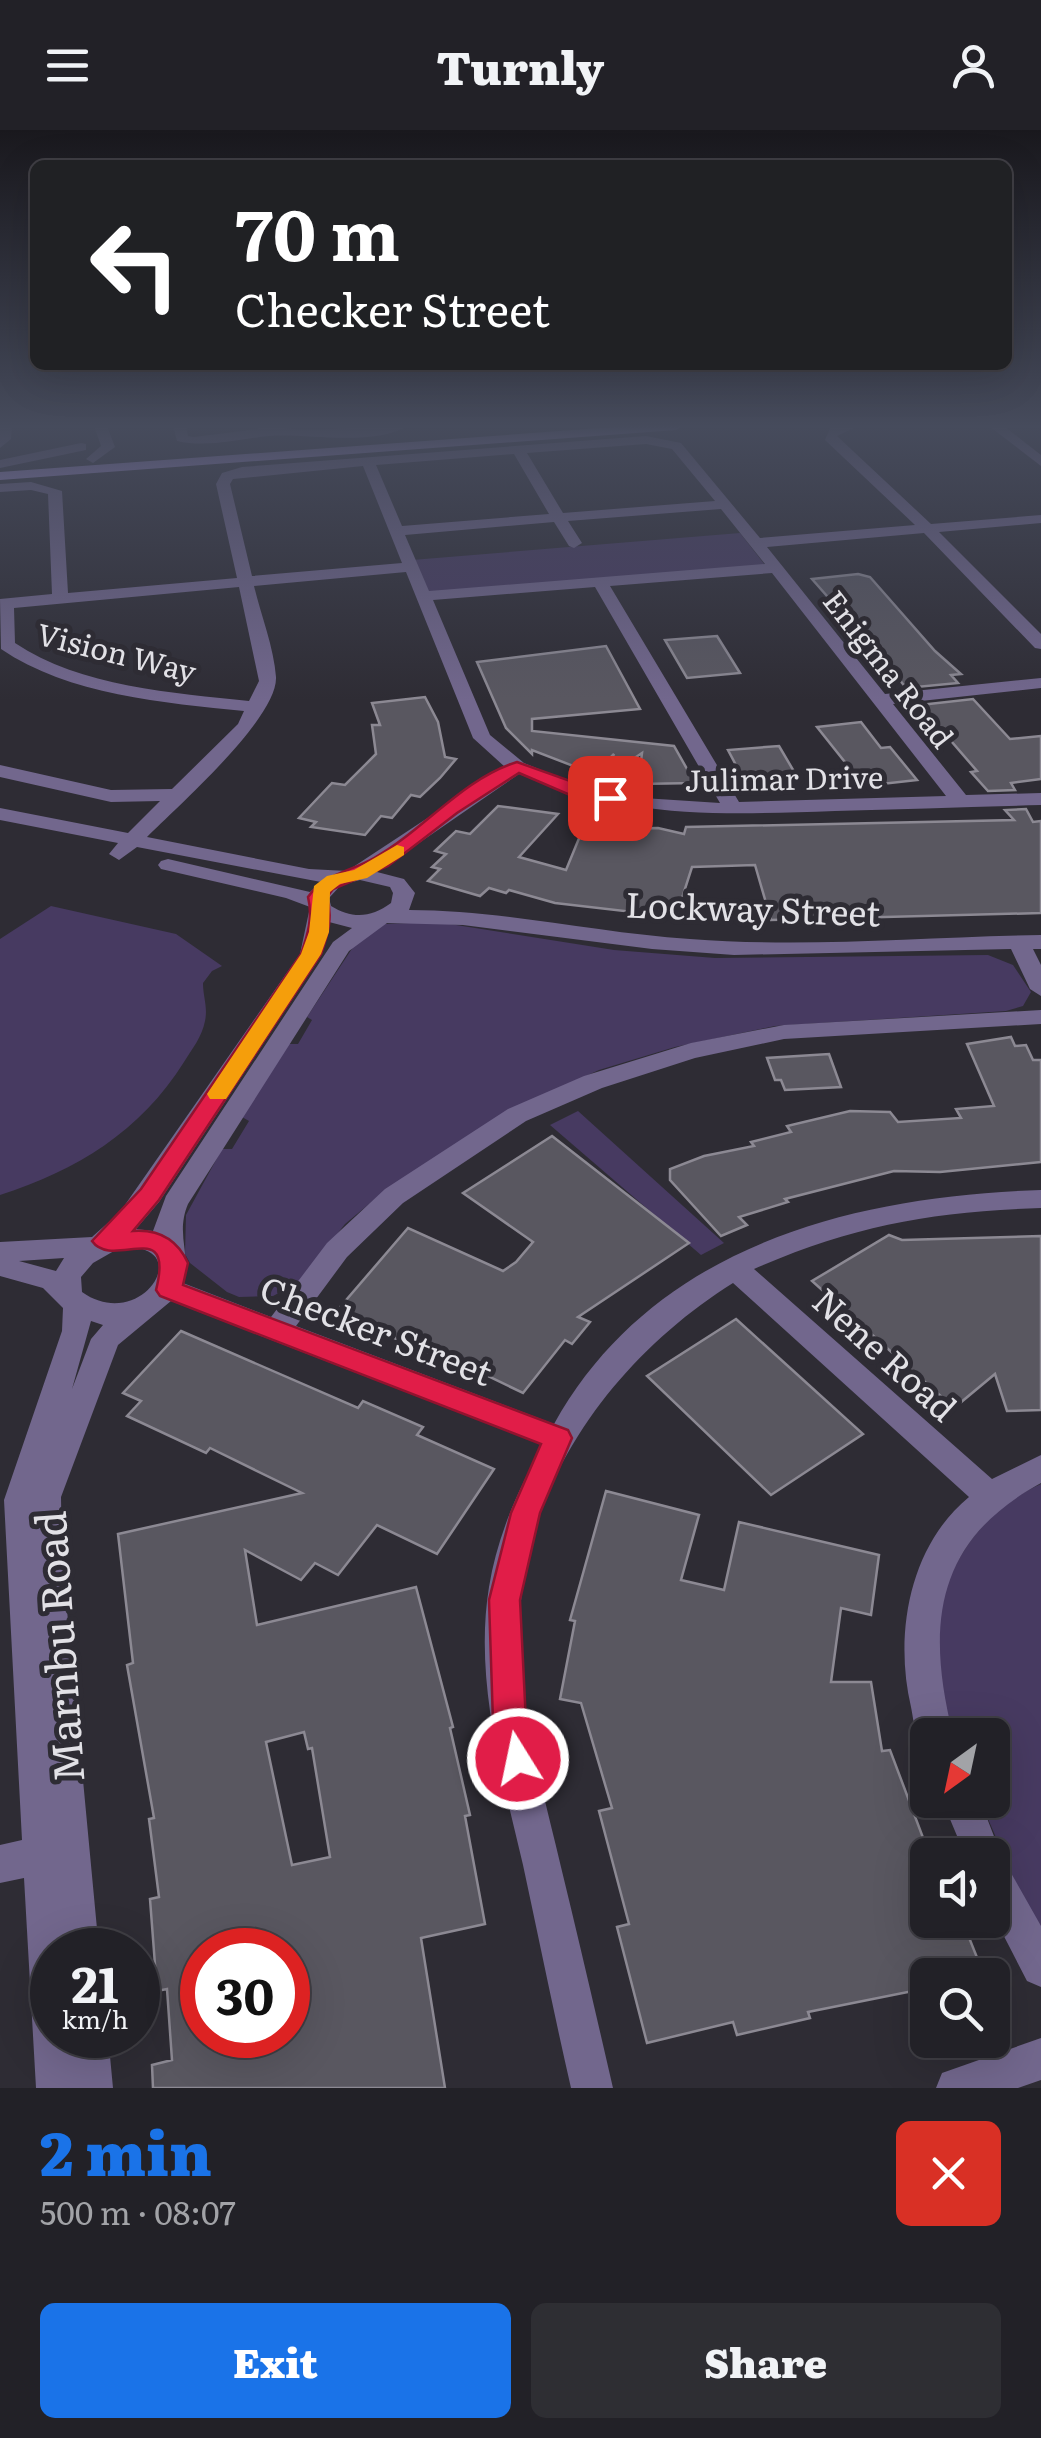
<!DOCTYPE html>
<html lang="en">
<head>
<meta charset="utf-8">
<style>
  :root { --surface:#222127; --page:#2e2e33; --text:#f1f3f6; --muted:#a2a3a7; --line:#3f3e44; --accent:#1a73e8 }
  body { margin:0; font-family:Literata,serif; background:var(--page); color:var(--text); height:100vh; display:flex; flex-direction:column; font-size:38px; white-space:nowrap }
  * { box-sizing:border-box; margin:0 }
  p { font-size:32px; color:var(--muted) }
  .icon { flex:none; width:55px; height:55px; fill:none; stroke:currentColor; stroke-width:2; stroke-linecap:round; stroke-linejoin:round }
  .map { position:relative; height:1958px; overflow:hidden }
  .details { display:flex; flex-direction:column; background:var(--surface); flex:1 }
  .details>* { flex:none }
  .banner { position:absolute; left:30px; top:30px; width:982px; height:210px; border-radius:15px; box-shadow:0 10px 40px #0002,0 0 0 2px var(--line); background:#202124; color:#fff; overflow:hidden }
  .needle { width:65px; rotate:213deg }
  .buttons { position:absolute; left:910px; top:1588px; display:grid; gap:20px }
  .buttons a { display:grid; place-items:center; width:100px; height:100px; border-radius:15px; background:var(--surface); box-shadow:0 10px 40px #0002,0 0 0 2px var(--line); font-size:50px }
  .speed { position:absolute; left:30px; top:1798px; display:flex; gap:20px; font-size:50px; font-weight:700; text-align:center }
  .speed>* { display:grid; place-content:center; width:130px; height:130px; border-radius:50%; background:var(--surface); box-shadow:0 10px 40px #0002,0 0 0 2px var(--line); line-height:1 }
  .speed small { font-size:25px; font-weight:400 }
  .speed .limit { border:15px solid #d22; background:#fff; color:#111 }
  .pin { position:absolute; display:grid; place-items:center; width:85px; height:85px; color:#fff; margin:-42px; border-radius:20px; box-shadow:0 5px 15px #0006 }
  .me { position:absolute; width:110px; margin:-55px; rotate:350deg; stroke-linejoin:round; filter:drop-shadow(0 0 8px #0008) }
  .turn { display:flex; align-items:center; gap:35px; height:210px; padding:0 40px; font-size:45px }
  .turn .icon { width:130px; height:130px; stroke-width:2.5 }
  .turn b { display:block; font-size:70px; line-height:85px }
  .round { display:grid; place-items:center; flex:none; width:105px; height:105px; border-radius:15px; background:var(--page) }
  .overview { display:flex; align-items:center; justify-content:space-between; height:170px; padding:0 40px }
  h1 { font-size:60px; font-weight:800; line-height:75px; color:var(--accent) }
  .cta { display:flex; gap:20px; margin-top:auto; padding:20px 40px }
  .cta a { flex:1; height:115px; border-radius:15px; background:var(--accent); color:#fff; font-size:40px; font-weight:800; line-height:115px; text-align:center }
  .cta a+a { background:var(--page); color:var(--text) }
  header { display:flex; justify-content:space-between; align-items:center; height:130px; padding:0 40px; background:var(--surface); font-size:45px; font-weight:800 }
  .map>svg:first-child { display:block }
</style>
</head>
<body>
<header><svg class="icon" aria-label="menu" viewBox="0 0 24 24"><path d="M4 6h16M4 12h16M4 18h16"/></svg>Turnly<svg class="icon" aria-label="person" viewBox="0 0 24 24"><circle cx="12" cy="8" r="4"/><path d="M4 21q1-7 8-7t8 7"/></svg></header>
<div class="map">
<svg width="1041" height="1958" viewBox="0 0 1041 1958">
  <rect width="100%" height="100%" fill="#2e2c34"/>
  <g fill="#473a61">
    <path d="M740 403 765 435 425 464 412 430Z"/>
    <path d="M51 776 176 804 222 836 212 841 203 853C203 867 208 877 205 891 202 907 192 919 184 932 140 1002 77 1040 0 1065V809Z"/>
    <path d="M437 792 614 820 715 828 988 825 1013 835 1031 862 1023 876 1006 881 775 896 675 917 599 940 503 984 387 1059 345 1094 300 1152 273 1166 239 1167 227 1162 190 1133 185 1124 186 1085 222 1019H232L249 991 242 987 289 914H298L312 890 307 887 357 811 383 794Z"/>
    <path d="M578 981 724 1113 701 1125 550 995Z"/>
    <path d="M1041 1354V1800L1024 1773 980 1670H992V1605H951C946 1585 940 1565 937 1544 926 1466 968 1386 1041 1354Z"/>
  </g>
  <g fill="#595760" stroke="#8c8993" stroke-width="2.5" fill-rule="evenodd">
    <path d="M858 444 870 447 935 521 961 544 951 545 958 553 906 558 899 549 887 550 842 490H848L812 449Z"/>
    <path d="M717 506 740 543 687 548 665 510Z"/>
    <path d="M606 516 640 579 532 589V601L674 616 695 653 638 654 642 623 603 649 614 624 594 644 532 620V624L506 598 477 532Z"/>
    <path d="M425 567 438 592 445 627 456 629 440 648 420 667 411 665 392 688 381 686 365 705 311 697 316 692 299 688 332 653 345 655 376 624 372 595H380L372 573Z"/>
    <path d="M973 569 1010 609 1041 606V649L1011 653 1015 660 988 661 971 642 977 641 920 575Z"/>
    <path d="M861 592 881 618 890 617 917 650 864 656 817 597Z"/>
    <path d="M779 616 799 650 778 652 780 657 747 656 728 620Z"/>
    <path d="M594 672 601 674 603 699 658 698 684 704 686 697 1014 690 1005 680 1026 679 1033 692 1041 691V783L771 790 755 735 692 737 676 787 555 773 509 760 506 763 489 758 480 766 428 751 440 739 432 737 446 724 435 721 456 701 470 704 498 676 558 684 519 727 566 740Z"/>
    <path d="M1011 907 1015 916 1026 915 1033 930H1041V1032L940 1042 894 1041 785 1069 788 1072 739 1087 747 1095 721 1106 670 1050V1039L704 1026 754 1016 751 1012 791 1002 787 996 850 981 890 982 898 992 961 988 956 979 994 976 967 914Z"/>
    <path d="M829 924 841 957 785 960 781 950H775L767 928Z"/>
    <path d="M552 1006 689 1113 578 1187 590 1192 572 1214 565 1210 523 1263 430 1218 427 1222 335 1183 408 1098 503 1141 516 1132 533 1112 463 1063Z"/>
    <path d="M889 1105 902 1110 1041 1106V1280L1007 1281 995 1244 954 1278 812 1151Z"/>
    <path d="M736 1189 863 1304 771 1365 647 1246Z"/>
    <path d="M181 1201 358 1278 363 1271 423 1297 417 1305 494 1339 437 1424 377 1395 338 1445 315 1433 301 1450 245 1420 257 1495 416 1457 453 1597 450 1598 470 1685 465 1686 485 1794 421 1808 445 1958H153L152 1935 172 1930 167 1859 157 1861 150 1769 159 1767 149 1689 154 1688 127 1535 133 1533 118 1404 302 1363 210 1318 206 1323 127 1286 141 1271 123 1263ZM304 1602 308 1619 312 1618 330 1727 292 1735 266 1612ZM202 1820H288V1905H202Z"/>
    <path d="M606 1361 699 1385 681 1450 724 1460 739 1392 879 1425 871 1485 841 1478 831 1552H871L882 1621 890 1620 928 1721V1790H962L984 1845H928V1858L808 1882 810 1888 737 1905 733 1892 647 1913 617 1797 629 1794 599 1681 612 1678 581 1573 560 1569 575 1491 570 1490Z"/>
  </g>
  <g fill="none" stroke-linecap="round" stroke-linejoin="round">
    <g fill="#72678d" fill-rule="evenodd">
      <path d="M0 296H12L11 309 0 318Z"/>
      <path d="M94 296H107L115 317 93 333 86 329 101 316Z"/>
      <path d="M173 296H186L188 306 194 307 259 299 257 296 306 300 407 296C373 317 307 303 269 306 239 309 207 318 177 311Z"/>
      <path d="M831 296H858L837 306 931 394 1041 385V393L939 402 1041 504V519L1035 518 924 403 767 417 885 564 1041 548V558L893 574 966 665 1041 663V675C972 677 903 679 835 681 719 685 628 689 519 644L377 742 404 749 415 763 409 780C503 780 596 803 690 809 807 818 924 807 1041 805V819H1033L1041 835V866L1030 859 1011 819 734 825 652 819 463 795 387 793 349 821 188 1074C175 1105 192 1125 183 1153L271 1187 327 1113 385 1059 508 979 584 946 691 913 784 895 1041 880V894L784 909 695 928 602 958 526 991 403 1073 347 1127 296 1196 554 1294C653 1116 852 1066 1041 1060V1078C931 1082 855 1095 754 1139L992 1349 1041 1325V1353C934 1411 926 1496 953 1605H928V1619C915 1611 914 1592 911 1577 894 1505 909 1416 969 1367L733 1153C626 1220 537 1332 522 1461 511 1555 540 1647 561 1737 579 1811 596 1884 613 1958H571C554 1884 539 1809 523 1735 502 1645 474 1550 489 1457 497 1407 518 1359 543 1315L171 1171 118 1215 61 1367 62 1427 99 1820H52V1905H108L113 1958H36L24 1748 0 1753V1715L22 1710 4 1370 62 1201 63 1178 43 1158 0 1146V1112L92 1107 120 1082 300 824 310 777 286 768 161 739 158 735 161 731 168 729 310 762 321 752 137 717 119 730 109 724 118 713 0 690V678L128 703 160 671 111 672 0 647V635L111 660 172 659 238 594 244 581C165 573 68 565 1 519L0 469 52 464 48 364 31 360 0 362V354L31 352 62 361 68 463 237 448 216 354 222 343 242 337 646 306 681 313 760 408 915 395 825 310ZM646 314 672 319 715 371 563 383 527 323ZM514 324 549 384 402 396 376 335ZM363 336 402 433 252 446 230 354 233 349ZM721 379 765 434 429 461 405 405 554 392 569 416 574 418 582 413 568 391ZM406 442 473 608 505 637 347 741 309 739 147 707C177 677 278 588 276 547 274 518 261 485 254 456ZM772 443 946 666 739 672 610 456ZM239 457 259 551 249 571C174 563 80 557 15 513L14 478ZM595 457 720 673 643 668 581 656 524 633 490 605 433 470ZM360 750 390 757 393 763 391 773C371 788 352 789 331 776L329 768 341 755ZM329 792 352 798 333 812 166 1066 153 1101 136 1099 159 1072 322 824ZM121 1117C128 1118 139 1117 145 1120 184 1134 134 1199 82 1162L81 1147 93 1133ZM64 1128 56 1141 19 1131ZM91 1191 103 1195 91 1209 72 1259Z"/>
      <path d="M989 296H1004L1041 325V336Z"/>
      <path d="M81 313 86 314V320L0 338V330Z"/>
      <path d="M942 1670H980L1002 1727 1041 1796V1857L1027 1851 992 1783V1725H965Z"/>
      <path d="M1041 1908V1950L1018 1958H936L942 1943Z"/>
    </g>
    <path fill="#b79eee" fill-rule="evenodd" d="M628 296H683L676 300 0 350V342Z"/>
  </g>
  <linearGradient id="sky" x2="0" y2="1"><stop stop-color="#19181d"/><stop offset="0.52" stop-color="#464b5c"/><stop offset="1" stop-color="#464b5c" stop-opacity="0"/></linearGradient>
  <rect width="1041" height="570" fill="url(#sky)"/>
  <path fill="#e11d48" stroke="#92132f" stroke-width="2.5" d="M517 632 618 668 610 673 570 665 519 643 457 683 388 736 333 759 327 767C333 787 328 804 321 824L159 1070 133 1101C159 1099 177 1109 188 1133L183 1155 568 1300 572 1308 540 1383 520 1470 526 1592 534 1629 529 1640 518 1645 506 1640 493 1592 489 1470 511 1383 541 1314 160 1166 156 1160C175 1085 113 1141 92 1111L141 1059 301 824C308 804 313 787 308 767 325 743 350 742 374 728 423 701 462 649 517 632Z"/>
  <path fill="#f59e0b" d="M397 715 404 717V725L367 748 340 754 330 762 329 802 321 824 226 969H210L207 964 301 824 309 802 314 756 327 746 354 740Z"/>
  <g text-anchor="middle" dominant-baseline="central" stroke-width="10" stroke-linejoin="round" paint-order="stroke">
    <g font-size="30" fill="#e2e1e6" stroke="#2e2c34">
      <text transform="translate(117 521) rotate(14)">Vision Way</text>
      <text transform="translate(890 538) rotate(52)">Enigma Road</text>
      <text transform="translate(784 647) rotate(-1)">Julimar Drive</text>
    </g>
    <g font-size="35" fill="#e2e1e6" stroke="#2e2c34">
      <text transform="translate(753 777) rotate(2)">Lockway Street</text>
      <text transform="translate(377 1199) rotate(21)">Checker Street</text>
      <text transform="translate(886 1223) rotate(42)">Nene Road</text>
    </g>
    <g font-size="42" fill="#e2e1e6" stroke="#2e2c34">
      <text transform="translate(57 1517) rotate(-94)">Marnbu Road</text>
    </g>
  </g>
</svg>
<div class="buttons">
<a><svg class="needle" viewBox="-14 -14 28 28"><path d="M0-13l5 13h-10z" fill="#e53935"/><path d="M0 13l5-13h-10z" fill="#a2a3a7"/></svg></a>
<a><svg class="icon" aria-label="sound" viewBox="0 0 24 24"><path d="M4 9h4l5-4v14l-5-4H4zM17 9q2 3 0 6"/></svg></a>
<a><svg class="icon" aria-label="search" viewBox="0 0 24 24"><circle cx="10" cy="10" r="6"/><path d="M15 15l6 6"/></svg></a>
</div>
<div class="speed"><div>21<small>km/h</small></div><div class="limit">30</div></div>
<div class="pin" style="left:610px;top:668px;background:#d93025"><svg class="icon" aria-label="arrive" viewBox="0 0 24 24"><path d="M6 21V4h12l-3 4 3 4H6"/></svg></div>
<svg class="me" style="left:518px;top:1629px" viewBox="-20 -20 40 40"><circle r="17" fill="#e11d48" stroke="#fff" stroke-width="3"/><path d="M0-11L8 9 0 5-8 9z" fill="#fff"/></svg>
<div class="banner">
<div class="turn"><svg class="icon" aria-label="left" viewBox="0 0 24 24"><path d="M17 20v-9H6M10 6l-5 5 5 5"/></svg><div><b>70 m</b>Checker Street</div></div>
</div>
</div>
<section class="details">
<div class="overview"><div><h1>2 min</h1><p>500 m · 08:07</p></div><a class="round" style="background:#d93025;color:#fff"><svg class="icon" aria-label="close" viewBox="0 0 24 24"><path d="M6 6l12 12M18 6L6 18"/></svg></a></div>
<div class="cta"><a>Exit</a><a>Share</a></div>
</section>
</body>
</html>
